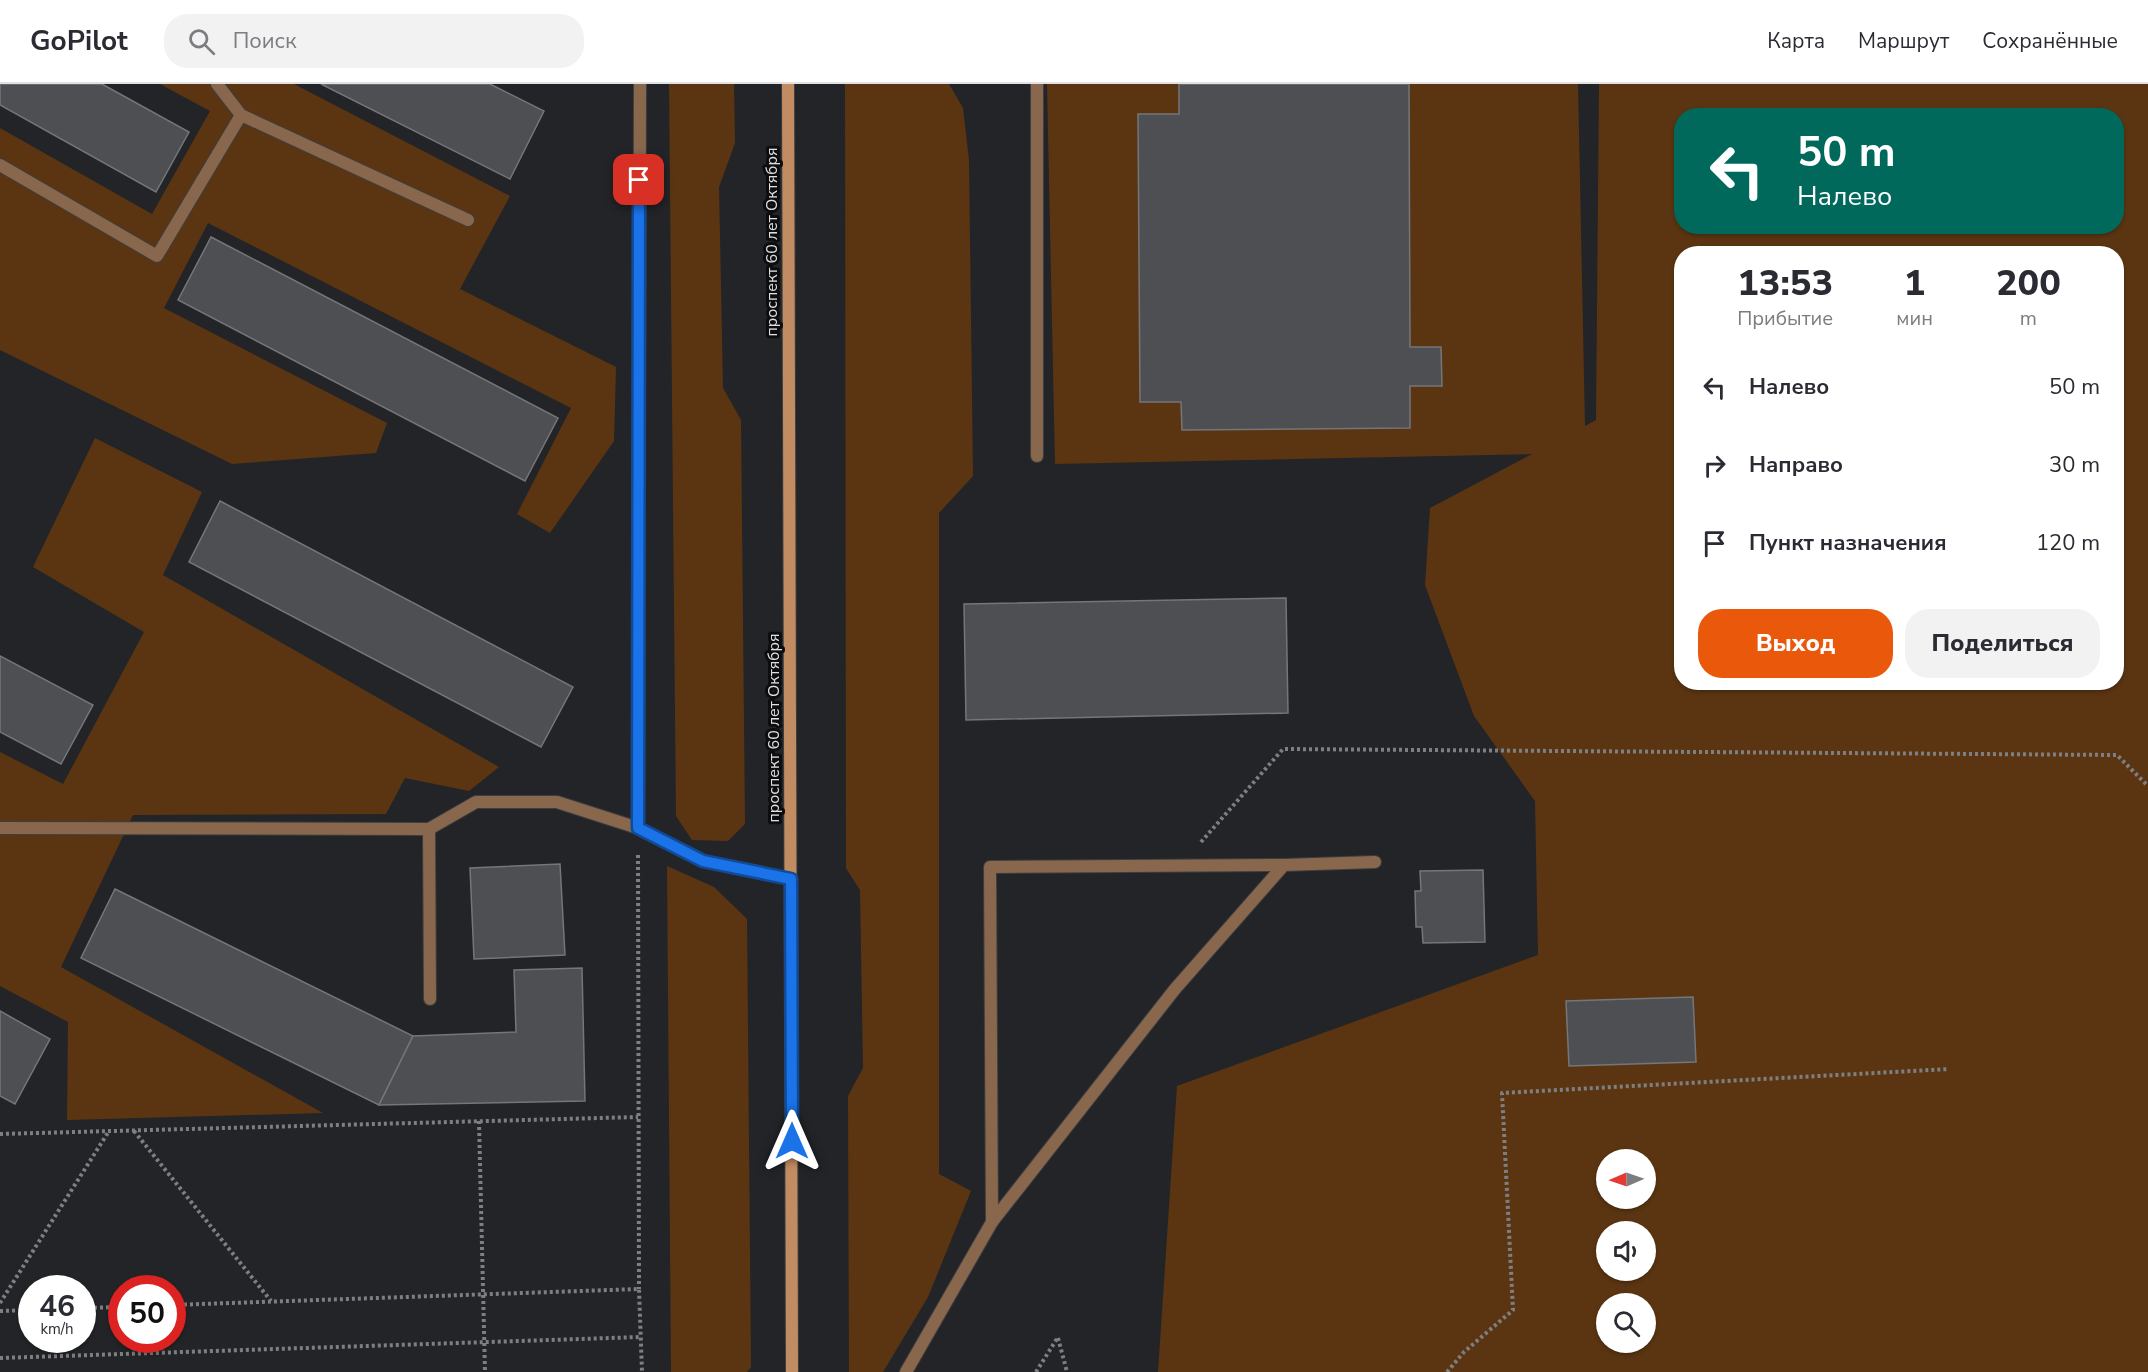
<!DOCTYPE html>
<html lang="ru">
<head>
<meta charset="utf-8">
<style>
  :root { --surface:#fff; --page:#f2f2f3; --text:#2b2b33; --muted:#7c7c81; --line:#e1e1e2; --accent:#ea580c }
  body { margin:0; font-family:"Nunito Sans",sans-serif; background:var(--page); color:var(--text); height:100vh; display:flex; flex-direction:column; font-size:22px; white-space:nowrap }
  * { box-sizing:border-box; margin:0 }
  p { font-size:20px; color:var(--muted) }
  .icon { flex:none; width:33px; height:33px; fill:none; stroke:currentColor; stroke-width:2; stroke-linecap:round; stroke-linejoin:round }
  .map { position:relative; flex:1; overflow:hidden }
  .side { position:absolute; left:1674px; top:162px; width:450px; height:444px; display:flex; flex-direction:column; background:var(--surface); border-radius:24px; box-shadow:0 2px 4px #0004 }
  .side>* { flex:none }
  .top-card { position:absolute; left:1674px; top:24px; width:450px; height:126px; border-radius:24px; box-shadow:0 2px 4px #0004; background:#00695c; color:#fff; overflow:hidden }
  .needle { width:39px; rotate:268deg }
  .tools { position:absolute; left:1596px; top:1065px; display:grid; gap:12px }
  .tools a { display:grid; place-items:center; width:60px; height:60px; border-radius:50%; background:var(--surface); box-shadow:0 2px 4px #0004; font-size:30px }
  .speed { position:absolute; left:18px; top:1191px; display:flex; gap:12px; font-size:30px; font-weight:700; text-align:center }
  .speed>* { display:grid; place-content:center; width:78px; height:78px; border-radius:50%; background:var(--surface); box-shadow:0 2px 4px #0004; line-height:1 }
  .speed small { font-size:15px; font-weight:400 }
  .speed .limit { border:9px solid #d22; background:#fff; color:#111 }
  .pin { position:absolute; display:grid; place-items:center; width:51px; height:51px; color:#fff; margin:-26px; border-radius:12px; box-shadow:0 3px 9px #0006 }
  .me { position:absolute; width:66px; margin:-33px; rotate:0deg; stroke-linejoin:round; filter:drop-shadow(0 0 4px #0008) }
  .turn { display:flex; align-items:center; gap:21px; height:126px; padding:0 24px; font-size:27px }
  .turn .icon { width:78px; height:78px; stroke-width:2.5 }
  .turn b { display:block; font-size:42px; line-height:51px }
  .eta { display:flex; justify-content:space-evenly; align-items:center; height:102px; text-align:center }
  .eta b { font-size:36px; font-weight:800; line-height:42px }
  .action { display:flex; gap:12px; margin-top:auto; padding:12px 24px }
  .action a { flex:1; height:69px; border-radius:24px; background:var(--accent); color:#fff; font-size:24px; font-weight:800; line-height:69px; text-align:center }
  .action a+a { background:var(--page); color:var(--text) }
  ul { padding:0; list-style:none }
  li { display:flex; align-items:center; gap:18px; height:78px; padding:0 24px }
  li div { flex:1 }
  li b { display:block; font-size:22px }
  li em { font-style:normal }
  header { display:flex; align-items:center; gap:36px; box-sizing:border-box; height:84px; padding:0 30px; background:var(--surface); border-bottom:2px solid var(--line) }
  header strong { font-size:28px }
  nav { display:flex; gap:33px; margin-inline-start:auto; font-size:21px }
  .search { width:420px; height:54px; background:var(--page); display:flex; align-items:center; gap:15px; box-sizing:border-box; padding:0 21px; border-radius:24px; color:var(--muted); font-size:22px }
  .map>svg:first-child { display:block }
</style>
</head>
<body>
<header>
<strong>GoPilot</strong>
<div class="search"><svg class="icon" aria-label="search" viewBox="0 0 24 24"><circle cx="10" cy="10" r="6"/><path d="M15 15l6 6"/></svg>Поиск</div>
<nav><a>Карта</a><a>Маршрут</a><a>Сохранённые</a></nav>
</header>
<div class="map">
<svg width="2148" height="1288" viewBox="0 0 2148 1288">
  <rect width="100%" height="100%" fill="#232427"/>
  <g fill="#5b3512" fill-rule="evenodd">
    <path d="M160 0H294L510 112 460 205 616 283 614 357 550 449 517 430 571 324 208 139 164 224 387 339 376 369 232 380 0 266V44L152 130 210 27Z"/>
    <path d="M669 0H734L735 59 719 103 723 304 741 336 745 740 728 757 692 756 676 732Z"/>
    <path d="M845 0H949L963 24 969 76 973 392 939 429V1090L971 1107 928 1213 883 1288H849L848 1012 863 984 860 806 846 784Z"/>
    <path d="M1047 0H1578L1585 342 1596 336 1599 0H2148V1288H1158L1177 1002 1538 871 1535 717 1474 632 1425 501 1430 424 1532 370 1055 380ZM1682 32H2116V142H1682ZM1682 170H2116V598H1682ZM1606 1076H1646V1114H1606ZM1606 1148H1646V1186H1606ZM1606 1220H1646V1258H1606Z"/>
    <path d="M95 354 202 408 163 491 499 683 469 707 405 694 386 730 133 731 61 883 323 1029 67 1036 68 938 0 902V668L63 700 144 548 33 483Z"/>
    <path d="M667 782 714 803 747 835 751 1283 747 1288H671Z"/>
  </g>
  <g fill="#4d4f52" stroke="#74767a" stroke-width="1.5">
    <path d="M0 0H102L189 48 156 108 0 21Z"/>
    <path d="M321 0H490L544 27 510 95Z"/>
    <path d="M1179 0H1409L1410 263H1441L1442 302H1410V344L1182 346 1181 318H1140L1138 30H1179Z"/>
    <path d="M211 153 558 334 525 397 178 216Z"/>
    <path d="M220 417 573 603 541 663 189 478Z"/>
    <path d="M1286 514 1288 629 966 636 964 520Z"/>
    <path d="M0 572 93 621 61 680 0 648Z"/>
    <path d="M560 780 565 871 474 875 470 784Z"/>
    <path d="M1483 786 1485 858 1423 859 1422 843H1416L1415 807H1421L1420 787Z"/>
    <path d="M115 805 413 952 379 1021 81 874Z"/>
    <path d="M582 884 585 1017 379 1021 413 952 516 948 514 886Z"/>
    <path d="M1693 913 1696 978 1569 982 1566 917Z"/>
    <path d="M0 927 50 955 15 1020 0 1012Z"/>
  </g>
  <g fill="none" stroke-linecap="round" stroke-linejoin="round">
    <g stroke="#3d3e41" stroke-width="14">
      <g id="service">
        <path d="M1037 0V372"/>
        <path d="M241 31 468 136"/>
        <path d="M0 81 157 172 241 31 217 0"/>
        <path d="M0 744 429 745 476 718H557L638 744 703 777 791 795"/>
        <path d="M638 744 640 0"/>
        <path d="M429 745 430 915"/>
        <path d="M992 1138 1175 905 1284 781 1375 778"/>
        <path d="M906 1288 992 1138 990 783 1284 781"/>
      </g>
    </g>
    <g stroke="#3d3e41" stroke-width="14">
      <path id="secondary" d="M788 0 792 1288"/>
    </g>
    <g stroke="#7e7f81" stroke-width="4" stroke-dasharray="3 3" stroke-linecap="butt">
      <path d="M1201 758 1283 665 2117 671 2148 702"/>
      <path d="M638 771 639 1205"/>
      <path d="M479 1037 485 1288"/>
      <path d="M134 1047 271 1217"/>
      <path d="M0 1050 638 1033"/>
      <path d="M0 1219 109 1047"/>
      <path d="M172 1221 639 1205 642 1288"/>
      <path d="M82 1224 122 1223"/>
      <path d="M0 1227 32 1226"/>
      <path d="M1058 1254 1067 1288"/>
      <path d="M0 1274 641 1253"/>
      <path d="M1036 1288 1058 1253"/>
      <path d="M1447 1288 1464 1268 1513 1226 1502 1009 1949 985"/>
    </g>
    <use href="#service" stroke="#88674d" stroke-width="12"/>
    <use href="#secondary" stroke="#c18c62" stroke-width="12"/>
  </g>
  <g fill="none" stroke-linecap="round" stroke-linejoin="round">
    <g stroke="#114b97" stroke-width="15">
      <path id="route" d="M639 96 638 744 703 777 791 795 792 1057"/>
    </g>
    <use href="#route" stroke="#1a73e8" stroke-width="10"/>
  </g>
  <g text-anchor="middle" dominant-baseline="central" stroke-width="6" stroke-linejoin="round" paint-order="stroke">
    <g font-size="16" fill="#dfe0e2" stroke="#0d0d0f">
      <text transform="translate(772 158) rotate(-90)">проспект 60 лет Октября</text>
      <text transform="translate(774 644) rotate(-90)">проспект 60 лет Октября</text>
    </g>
  </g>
</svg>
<div class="tools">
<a><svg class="needle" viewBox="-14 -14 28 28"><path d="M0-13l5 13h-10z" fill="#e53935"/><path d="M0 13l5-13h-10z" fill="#7c7c81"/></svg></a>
<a><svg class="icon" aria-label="sound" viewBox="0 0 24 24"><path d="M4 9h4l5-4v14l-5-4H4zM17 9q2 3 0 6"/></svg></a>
<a><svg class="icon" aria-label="search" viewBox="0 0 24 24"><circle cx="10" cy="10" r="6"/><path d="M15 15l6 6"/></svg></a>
</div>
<div class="speed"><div>46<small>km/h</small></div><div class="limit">50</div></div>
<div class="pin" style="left:639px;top:96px;background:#d93025"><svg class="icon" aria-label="arrive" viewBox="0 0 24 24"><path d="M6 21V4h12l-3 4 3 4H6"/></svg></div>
<svg class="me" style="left:792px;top:1057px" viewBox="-20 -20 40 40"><path d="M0-17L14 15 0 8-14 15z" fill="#1a73e8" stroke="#fff" stroke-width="4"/></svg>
<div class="top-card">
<div class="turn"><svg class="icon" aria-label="left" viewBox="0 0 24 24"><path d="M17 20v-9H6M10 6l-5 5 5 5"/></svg><div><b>50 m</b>Налево</div></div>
</div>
<section class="side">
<div class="eta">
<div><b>13:53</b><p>Прибытие</p></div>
<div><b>1</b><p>мин</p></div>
<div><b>200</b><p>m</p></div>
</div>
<ul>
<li><svg class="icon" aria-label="left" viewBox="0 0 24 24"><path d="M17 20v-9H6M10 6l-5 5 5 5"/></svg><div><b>Налево</b></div><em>50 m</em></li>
<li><svg class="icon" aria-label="right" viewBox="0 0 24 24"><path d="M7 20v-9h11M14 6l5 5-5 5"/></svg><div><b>Направо</b></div><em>30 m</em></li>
<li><svg class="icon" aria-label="arrive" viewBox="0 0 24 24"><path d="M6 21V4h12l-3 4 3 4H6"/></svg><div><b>Пункт назначения</b></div><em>120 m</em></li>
</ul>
<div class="action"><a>Выход</a><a>Поделиться</a></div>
</section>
</div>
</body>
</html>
